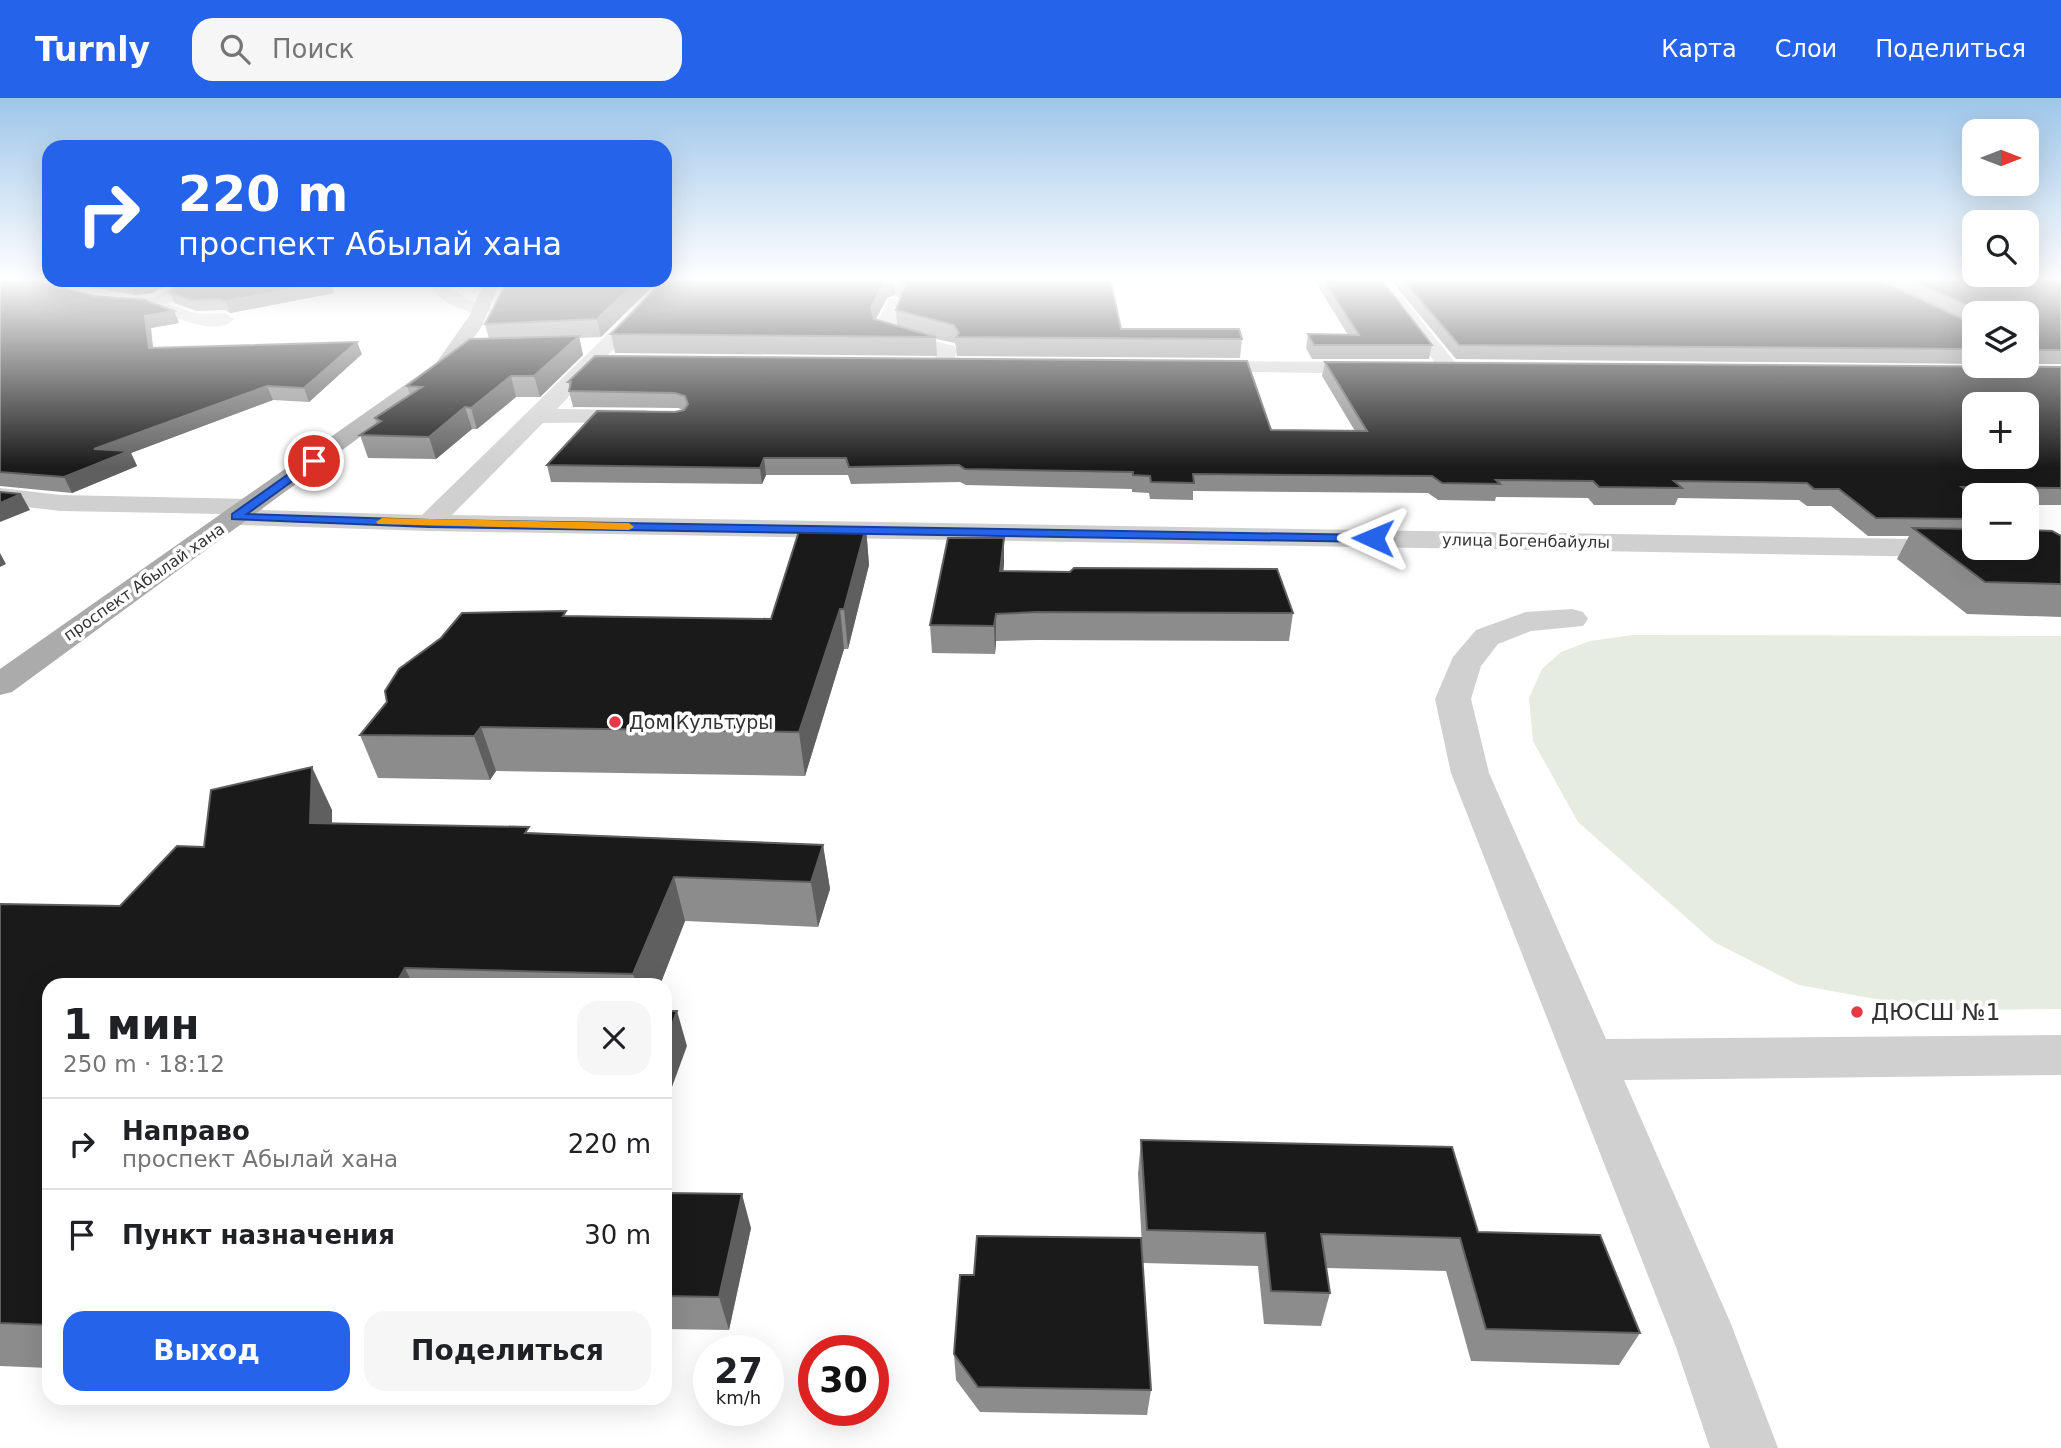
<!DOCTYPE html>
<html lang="ru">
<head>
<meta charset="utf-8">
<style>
  :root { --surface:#fff; --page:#f6f6f6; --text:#202124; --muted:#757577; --line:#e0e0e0; --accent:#2563eb }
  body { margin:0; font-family:"DejaVu Sans",sans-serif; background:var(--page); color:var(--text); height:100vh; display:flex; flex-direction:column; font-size:26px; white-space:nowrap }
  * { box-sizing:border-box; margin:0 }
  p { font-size:23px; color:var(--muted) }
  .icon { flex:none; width:38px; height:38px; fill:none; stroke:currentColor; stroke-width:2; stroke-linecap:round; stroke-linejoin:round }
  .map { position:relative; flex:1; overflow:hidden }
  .drawer { position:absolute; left:42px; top:880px; width:630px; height:427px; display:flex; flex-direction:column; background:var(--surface); border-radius:21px; box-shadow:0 7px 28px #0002 }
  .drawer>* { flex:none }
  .top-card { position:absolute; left:42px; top:42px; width:630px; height:147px; border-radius:21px; box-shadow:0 7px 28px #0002; background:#2563eb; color:#fff; overflow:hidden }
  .needle { width:46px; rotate:90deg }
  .buttons { position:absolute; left:1962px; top:21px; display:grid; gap:14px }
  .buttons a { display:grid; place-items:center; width:77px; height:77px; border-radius:14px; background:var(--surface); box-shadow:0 7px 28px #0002; font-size:35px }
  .speed { position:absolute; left:693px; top:1237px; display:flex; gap:14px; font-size:35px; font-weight:700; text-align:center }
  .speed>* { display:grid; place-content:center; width:91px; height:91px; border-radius:50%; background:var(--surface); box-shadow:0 7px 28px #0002; line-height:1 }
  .speed small { font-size:18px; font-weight:400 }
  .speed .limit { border:10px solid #d22; background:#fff; color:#111 }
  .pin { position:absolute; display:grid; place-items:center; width:60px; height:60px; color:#fff; margin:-30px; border:4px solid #fff; border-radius:50%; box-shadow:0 2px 7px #0007 }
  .me { position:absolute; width:77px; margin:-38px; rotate:271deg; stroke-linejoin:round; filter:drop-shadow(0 0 5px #0008) }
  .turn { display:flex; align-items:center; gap:24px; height:147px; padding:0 21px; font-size:32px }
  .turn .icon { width:91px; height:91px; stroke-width:2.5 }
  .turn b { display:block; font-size:49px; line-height:60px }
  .round { display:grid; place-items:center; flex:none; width:74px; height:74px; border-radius:21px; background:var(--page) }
  .headline { display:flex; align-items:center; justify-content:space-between; height:119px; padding:0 21px }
  h1 { font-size:42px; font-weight:700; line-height:52px }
  .button { display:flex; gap:14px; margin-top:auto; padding:14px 21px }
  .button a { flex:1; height:80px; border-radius:21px; background:var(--accent); color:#fff; font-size:28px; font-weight:700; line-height:80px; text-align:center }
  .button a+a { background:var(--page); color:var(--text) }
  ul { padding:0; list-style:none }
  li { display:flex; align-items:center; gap:21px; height:91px; padding:0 21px; border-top:2px solid var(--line) }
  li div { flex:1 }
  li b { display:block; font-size:26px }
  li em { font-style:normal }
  header { display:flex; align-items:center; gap:42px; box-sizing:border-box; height:98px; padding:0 35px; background:var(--accent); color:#fff }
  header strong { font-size:33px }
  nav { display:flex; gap:38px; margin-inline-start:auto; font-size:24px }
  .search { width:490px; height:63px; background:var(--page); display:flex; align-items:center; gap:18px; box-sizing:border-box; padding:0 24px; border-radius:21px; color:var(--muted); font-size:26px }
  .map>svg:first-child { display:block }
</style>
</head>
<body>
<header>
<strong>Turnly</strong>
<div class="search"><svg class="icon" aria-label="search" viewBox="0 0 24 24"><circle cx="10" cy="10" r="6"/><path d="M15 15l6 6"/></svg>Поиск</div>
<nav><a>Карта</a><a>Слои</a><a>Поделиться</a></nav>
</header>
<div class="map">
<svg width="2061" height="1350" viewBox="0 0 2061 1350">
  <rect width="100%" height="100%" fill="#fff"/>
  <path fill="#e6ecdf" d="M1633 537 2061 538V911L1935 912 1799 887 1714 844 1578 724 1533 643 1529 600 1542 571 1561 554 1590 543Z"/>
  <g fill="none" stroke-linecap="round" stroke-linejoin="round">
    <g fill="#d0d0d0" fill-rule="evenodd">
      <path d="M665 180H681L557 311 644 312 652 314 655 319 652 324 543 325 452 417 1974 442V450H2026V443H2061V461L429 433 236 427 226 425 222 419 224 416 61 413 0 406V390L61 397 250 401 259 403 263 409 262 412 422 417Z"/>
      <path d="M1371 180H1387L1457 267 1460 271 1457 275H1443Z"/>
      <path d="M161 182H181L185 187 179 198 168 206 197 216 225 215 234 221C217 241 171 216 151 212 139 209 124 215 115 205 129 191 151 210 168 189Z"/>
      <path d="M430 182H446L447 186 468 202 489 208 492 212 483 217C465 213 433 204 430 182Z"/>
      <path d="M895 200 904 205 894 232 954 248 957 252 951 272H937L934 268 936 255 878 239 875 228 889 201Z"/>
      <path d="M1196 263 1378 264 1385 266 1388 270 1385 274 1378 276 1189 273 1186 269 1189 265Z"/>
      <path d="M1572 511 1583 514 1588 521 1583 528 1531 533 1498 546 1481 568 1471 601 1489 675 1606 941 2061 937V977L1624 982 1731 1226 1778 1350H1710L1676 1249 1451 675 1435 601 1453 559 1476 532 1526 514Z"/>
    </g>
    <path fill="#ababab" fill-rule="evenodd" d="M485 182H501L482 228 450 273 12 594 0 597V571L436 265 470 217Z"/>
  </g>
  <g fill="#8c8c8c" fill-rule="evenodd">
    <path d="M0 180 174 213 179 225 151 230 153 250 362 256 309 304 273 302 131 355 137 368 72 395 0 388Z"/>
    <path d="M36 180H49V182Z"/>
    <path d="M666 180H1120L1111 184 1121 231 1242 241 1240 260 957 258 956 249 955 245 936 241 937 258 615 255 611 236ZM895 197 900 201 896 212 897 228 875 221 887 200Z"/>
    <path d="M1313 180H1380L1432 247 1429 261H1312L1306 250 1308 236 1348 237Z"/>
    <path d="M1389 180H2061V266H2026V215H1974V266L1456 261Z"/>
    <path d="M49 182H160L163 189 152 195 135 197Z"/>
    <path d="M659 182 601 239 579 240 583 257 540 299H516L477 331H472L436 361 368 360 360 337 376 326 375 320 410 297 407 288 489 241 485 226Z"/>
    <path d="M176 188 334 195 230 215 225 212 197 213 174 205 169 194Z"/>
    <path d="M1325 264 2061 269V407H2026V397H1974V450L2061 438V519L1967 516 1897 461 1909 438H1868L1831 408H1807L1799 402 1678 400 1675 407H1594L1588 400 1496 399 1495 403 1438 402 1428 395 1193 393V402L1150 401 1149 395 1132 394V391L966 387 960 384 851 386 848 377H766L762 386 551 384 547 367 675 314 683 312 678 310 573 309 569 293 570 290 568 284 1271 332 1355 333 1322 278Z"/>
    <path d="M866 429 869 467 848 551H844L805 678 496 673 490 682 378 680 360 637 441 540 567 518 771 521Z"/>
    <path d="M1004 466 1003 473 1293 515 1289 543 1036 542 996 543 995 556 932 555 930 527Z"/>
    <path d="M332 712V726L823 747 830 791 818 829 685 823 660 887H49V1270L0 1268V806L120 808 204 749Z"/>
    <path d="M1141 1042 1478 1134 1640 1235 1619 1267 1471 1263 1446 1173 1326 1170 1330 1195 1321 1228 1264 1226 1258 1168 1143 1165 1138 1076Z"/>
    <path d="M665 1095 751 1130 729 1232 665 1231Z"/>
    <path d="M954 1256 1151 1292 1147 1317 980 1314 956 1282Z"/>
  </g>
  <g fill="#5f5f5f">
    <path d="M893 180 895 197 887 200 873 227 871 209 885 183Z"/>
    <path d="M1108 180H1120L1108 185Z"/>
    <path d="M151 182H160L163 189 152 195 135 197 130 186Z"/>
    <path d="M638 182H659L601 239 597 221Z"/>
    <path d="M331 184 334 195 230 215 225 203Z"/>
    <path d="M174 213 179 225 151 230 154 263 149 250 145 218Z"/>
    <path d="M579 238 583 257 540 299 534 278Z"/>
    <path d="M357 244 362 256 309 304 304 290Z"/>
    <path d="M511 278 516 299 477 331 471 310Z"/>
    <path d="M267 288 273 302 131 355 137 368 72 395 64 379 94 351Z"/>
    <path d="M465 309 472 331 436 361 429 339Z"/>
    <path d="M764 360 766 377 762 386 760 370Z"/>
    <path d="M21 396 30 412 0 424V405Z"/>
    <path d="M866 429 869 467 848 551 844 511Z"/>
    <path d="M1004 440V466L1001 500 1000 473Z"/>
    <path d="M0 455 6 466 0 469Z"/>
    <path d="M840 511 844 551 805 678 799 634Z"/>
    <path d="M996 516V543L995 556 994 528Z"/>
    <path d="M481 629 496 673 490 682 474 638Z"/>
    <path d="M312 669 332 712V769L310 725Z"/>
    <path d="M823 747 830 791 818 829 811 784Z"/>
    <path d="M674 779 685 823 660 887H637L633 876Z"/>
    <path d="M405 870 413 887H395Z"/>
    <path d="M677 913 687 948 665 1008V946Z"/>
    <path d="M742 1096 751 1130 729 1232 719 1199Z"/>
  </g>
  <g fill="#1a1a1a" stroke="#5f5f5f" stroke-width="2" fill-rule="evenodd">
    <path d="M0 180H21L93 198 144 202 174 213 145 218 149 250 357 244 304 290 267 288 94 351 129 353 64 379 0 374Z"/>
    <path d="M666 180H1110L1121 231H1239L1242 241 956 239 959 235 954 227 896 212 905 187 893 180 885 183 871 209 874 221 936 239 611 236 664 182H665Z"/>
    <path d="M1322 180H1380L1432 247H1314L1308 236 1359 237Z"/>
    <path d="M1401 180H1875L1974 226V251L1459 247Z"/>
    <path d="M1906 180H2061V252H2026V215H1982L1981 213Z"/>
    <path d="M107 182H151L147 184 130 186Z"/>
    <path d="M180 182H326L331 184 225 203 220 201 192 202 169 194 176 188Z"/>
    <path d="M508 182H638L597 221 485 226Z"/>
    <path d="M579 238 534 278H511L471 310 465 309 429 339 360 337 381 323 375 320 422 289 407 288 470 241Z"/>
    <path d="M595 258 1247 263 1271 332 1367 333 1325 264 2061 269V390L1962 389 1974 397V421L1876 420 1839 391H1814L1807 385 1674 383 1682 390 1599 389 1593 383 1496 382 1500 386 1442 385 1432 378 1193 376 1194 385 1151 384 1150 378 1133 377V374L965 371 959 367 849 369 846 360H764L760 370 547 367 597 313 675 314 684 312 688 306 685 298 675 295 569 293 571 284H568ZM1974 306H2026V359H1974Z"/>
    <path d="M0 394 21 396 0 405Z"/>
    <path d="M866 429 844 511H840L799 634 481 629 474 638 360 637 387 604 385 593 399 571 441 540 462 515 566 513 563 518 771 521 800 430Z"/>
    <path d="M1913 430 1974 431V450H2026V432L2052 433 2061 438V486L1985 484Z"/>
    <path d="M948 440H1004L1000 473 1070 474 1074 470 1277 471 1293 515 1037 514 996 516 994 528 930 527Z"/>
    <path d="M312 669 310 725 529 729 525 735 823 747 811 784 674 779 633 876 405 870 395 887H49V1227L0 1225V806L120 808 177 748 204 749 211 692Z"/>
    <path d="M665 913H677L665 946Z"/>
    <path d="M1141 1042 1452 1049 1478 1134 1600 1137 1640 1235 1486 1231 1460 1140 1321 1136 1330 1195 1271 1193 1265 1135 1147 1132Z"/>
    <path d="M665 1095 742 1096 719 1199 665 1198Z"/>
    <path d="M977 1138 1141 1140 1151 1292 978 1289 954 1256 960 1177H974Z"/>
  </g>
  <linearGradient id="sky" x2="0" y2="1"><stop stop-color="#9ec6ea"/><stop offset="0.49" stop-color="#fff"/><stop offset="1" stop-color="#fff" stop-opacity="0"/></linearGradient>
  <rect width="2061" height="369" fill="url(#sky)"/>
  <path fill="#2563eb" stroke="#184099" stroke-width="2" d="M311 360 320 363 247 416 429 422 1373 437 1379 440 1373 444 429 429 232 421V416Z"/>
  <path fill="#f59e0b" d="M382 420 629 425 634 429 629 432 378 426 376 424Z"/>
  <g fill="#e63946" stroke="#fff" stroke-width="2.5">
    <circle cx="615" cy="624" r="7"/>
    <circle cx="1857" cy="914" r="7"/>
  </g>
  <g text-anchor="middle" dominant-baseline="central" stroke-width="7" stroke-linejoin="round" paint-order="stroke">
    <g font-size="16" fill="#333" stroke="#fff">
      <text transform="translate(1526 443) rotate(1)">улица Богенбайулы</text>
      <text transform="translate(144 484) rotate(-35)">проспект Абылай хана</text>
    </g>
    <g font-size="19" fill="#333" stroke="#fff" text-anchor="start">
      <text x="629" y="624">Дом Культуры</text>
    </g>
    <g font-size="23" fill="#333" stroke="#fff" text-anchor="start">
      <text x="1871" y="914">ДЮСШ №1</text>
    </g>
  </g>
</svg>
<div class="buttons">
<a><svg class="needle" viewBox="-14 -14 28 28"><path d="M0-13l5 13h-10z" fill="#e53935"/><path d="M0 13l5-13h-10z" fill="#757577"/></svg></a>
<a><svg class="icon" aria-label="search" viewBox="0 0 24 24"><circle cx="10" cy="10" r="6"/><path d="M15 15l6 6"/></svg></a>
<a><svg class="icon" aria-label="layers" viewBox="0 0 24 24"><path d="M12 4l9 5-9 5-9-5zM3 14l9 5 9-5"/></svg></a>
<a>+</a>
<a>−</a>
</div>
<div class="speed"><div>27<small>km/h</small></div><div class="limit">30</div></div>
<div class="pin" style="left:314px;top:363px;background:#d93025"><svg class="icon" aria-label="arrive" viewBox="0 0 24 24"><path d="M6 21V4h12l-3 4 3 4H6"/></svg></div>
<svg class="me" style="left:1373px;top:440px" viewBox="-20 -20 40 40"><path d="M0-17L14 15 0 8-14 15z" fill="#2563eb" stroke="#fff" stroke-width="4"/></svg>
<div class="top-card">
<div class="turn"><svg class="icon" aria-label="right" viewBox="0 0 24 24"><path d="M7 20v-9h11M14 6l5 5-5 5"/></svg><div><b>220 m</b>проспект Абылай хана</div></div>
</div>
<section class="drawer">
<div class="headline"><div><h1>1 мин</h1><p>250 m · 18:12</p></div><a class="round"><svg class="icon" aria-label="close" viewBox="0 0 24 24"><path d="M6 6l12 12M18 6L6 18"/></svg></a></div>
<ul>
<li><svg class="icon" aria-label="right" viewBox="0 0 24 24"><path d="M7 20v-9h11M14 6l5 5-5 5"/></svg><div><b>Направо</b><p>проспект Абылай хана</p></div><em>220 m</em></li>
<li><svg class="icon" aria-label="arrive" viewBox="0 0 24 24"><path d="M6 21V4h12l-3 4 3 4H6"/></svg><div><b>Пункт назначения</b></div><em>30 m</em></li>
</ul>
<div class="button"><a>Выход</a><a>Поделиться</a></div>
</section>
</div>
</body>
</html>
